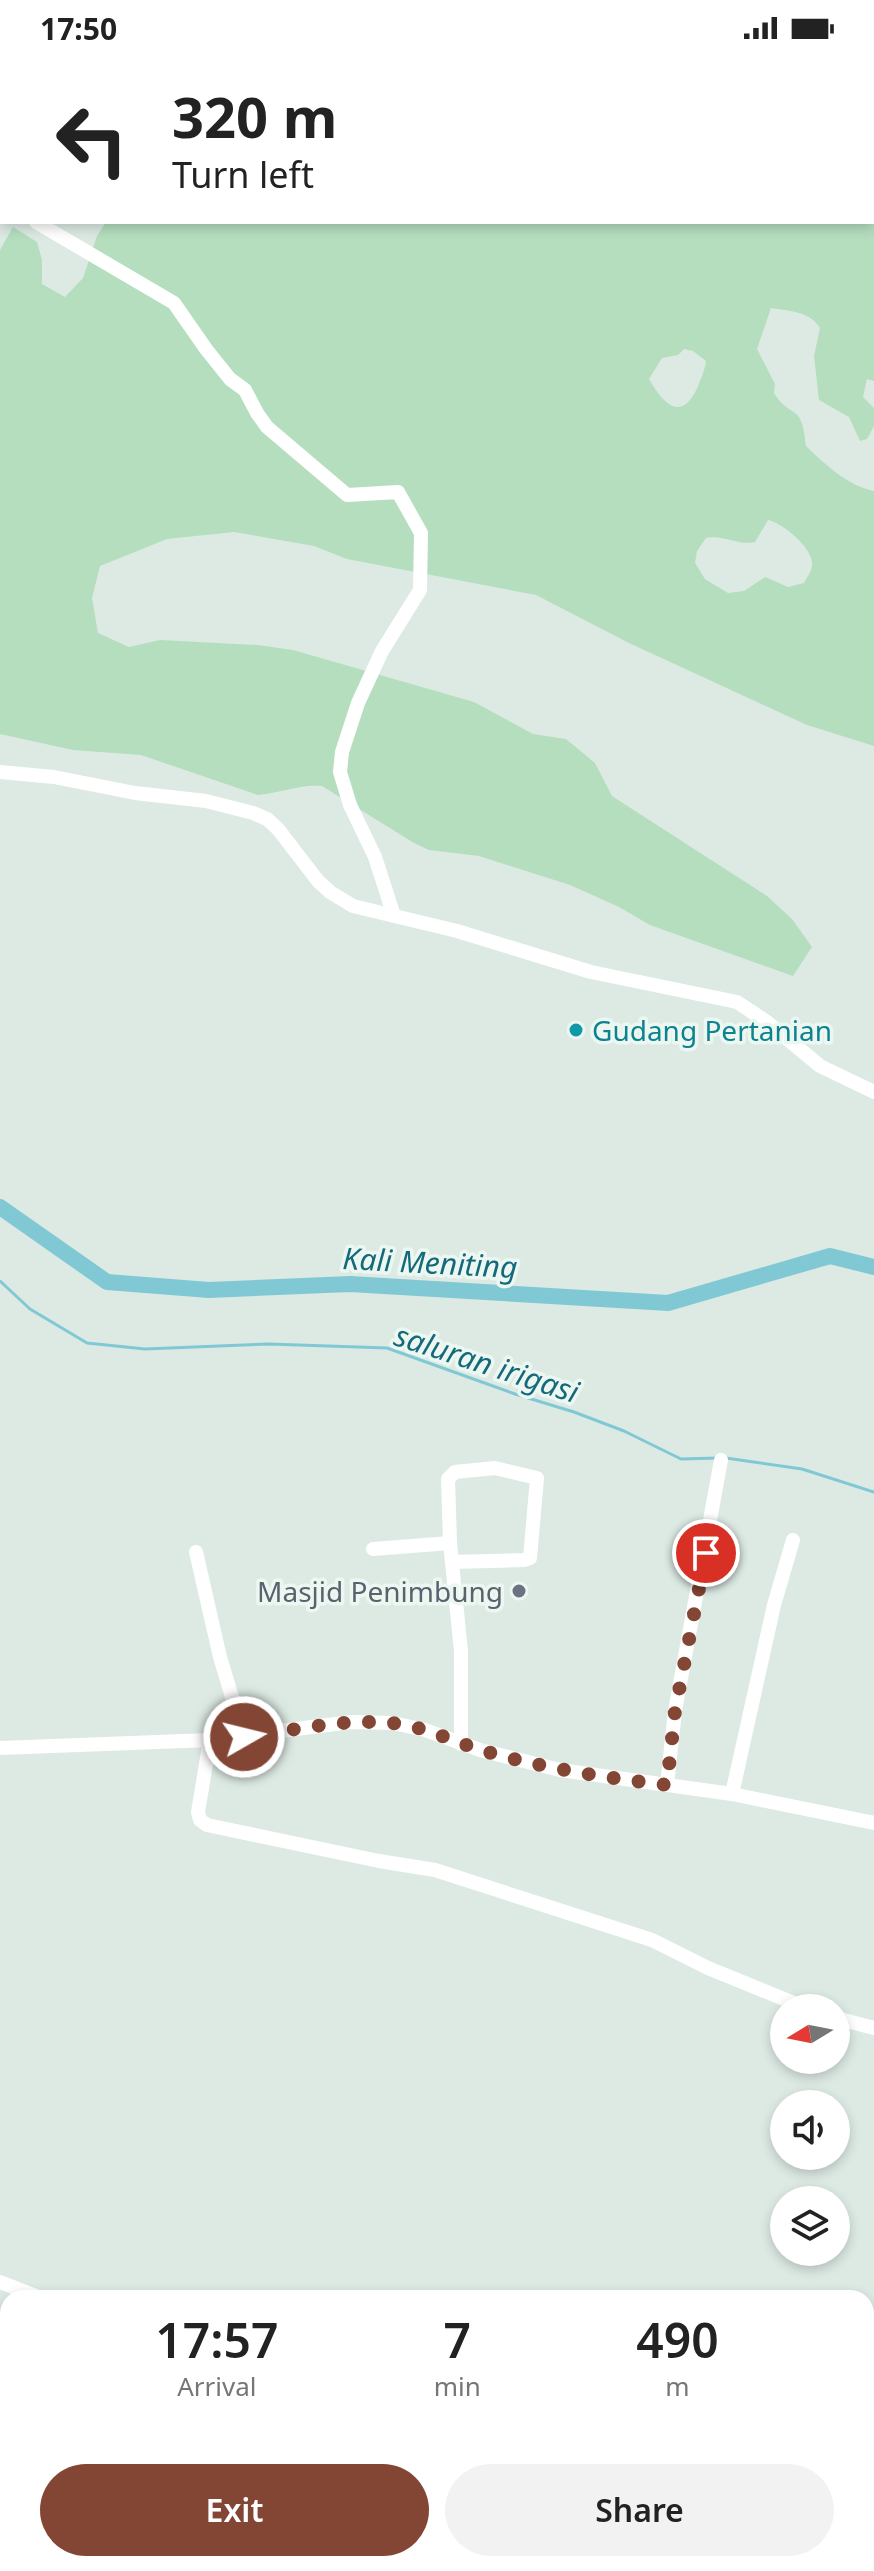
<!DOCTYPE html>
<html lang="en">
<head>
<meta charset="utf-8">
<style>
  :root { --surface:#fff; --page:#f2f2f2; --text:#222; --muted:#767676; --accent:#844634 }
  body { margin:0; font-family:"Noto Sans",sans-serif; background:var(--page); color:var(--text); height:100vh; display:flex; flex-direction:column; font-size:30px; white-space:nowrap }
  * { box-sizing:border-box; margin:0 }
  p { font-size:26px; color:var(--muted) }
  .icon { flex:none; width:44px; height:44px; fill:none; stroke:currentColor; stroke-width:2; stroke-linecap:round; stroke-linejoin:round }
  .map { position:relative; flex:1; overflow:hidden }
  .sheet { position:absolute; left:0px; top:2234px; width:874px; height:282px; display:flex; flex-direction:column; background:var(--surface); border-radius:24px 24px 0 0; box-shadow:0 4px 12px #0003 }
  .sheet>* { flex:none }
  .guide { position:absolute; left:0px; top:0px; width:874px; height:168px; box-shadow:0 4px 12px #0003; background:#fff; color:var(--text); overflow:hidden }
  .needle { width:52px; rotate:260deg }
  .tools { position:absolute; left:770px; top:1938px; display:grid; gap:16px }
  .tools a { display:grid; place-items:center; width:80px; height:80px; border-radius:50%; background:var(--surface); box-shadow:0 4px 12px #0003; font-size:40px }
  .pin { position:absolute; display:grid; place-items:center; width:68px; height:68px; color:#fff; margin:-34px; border:4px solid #fff; border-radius:50%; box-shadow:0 2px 8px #0007 }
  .me { position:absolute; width:88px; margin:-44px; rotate:82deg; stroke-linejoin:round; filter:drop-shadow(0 0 6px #0008) }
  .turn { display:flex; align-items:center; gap:28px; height:168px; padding:0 40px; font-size:36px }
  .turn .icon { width:104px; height:104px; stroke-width:2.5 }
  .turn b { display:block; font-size:56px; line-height:68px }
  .eta { display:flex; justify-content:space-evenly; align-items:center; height:136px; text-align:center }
  .eta b { font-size:48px; font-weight:600; line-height:56px }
  .action { display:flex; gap:16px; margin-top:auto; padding:16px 40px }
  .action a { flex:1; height:92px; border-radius:48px; background:var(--accent); color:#fff; font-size:32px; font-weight:600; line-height:92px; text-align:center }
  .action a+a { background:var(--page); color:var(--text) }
  .status { display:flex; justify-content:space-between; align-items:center; height:56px; padding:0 40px; background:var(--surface); direction:ltr }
  .status svg { height:22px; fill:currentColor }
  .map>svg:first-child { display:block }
</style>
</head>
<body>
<div class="status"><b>17:50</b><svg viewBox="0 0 49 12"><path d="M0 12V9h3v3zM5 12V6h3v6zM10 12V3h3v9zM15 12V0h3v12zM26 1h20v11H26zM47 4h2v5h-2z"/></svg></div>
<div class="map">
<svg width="874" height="2515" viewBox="0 0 874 2515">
  <rect width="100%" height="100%" fill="#ddeae4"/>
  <path fill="#b4debe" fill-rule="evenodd" d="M0 0H874V325L867 323 863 341 874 352V370L867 383 860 385 849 361 819 344 814 300 820 272C810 255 789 255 771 252L757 293 775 328 774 337C792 365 802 345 806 390 825 408 848 430 874 435V690L807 669 629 587 536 539 347 503 314 490 234 476 167 483 100 510 92 542 98 577 129 591 160 584 258 589 293 594 474 646 533 678 566 683 595 707 612 740 767 840 792 863 812 891 793 920 650 869 619 851 570 829 479 800 429 794 414 787 322 730C300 728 281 737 258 739L141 699 73 694 0 678V194L13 171 37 186 42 204V228L65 241 83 222 97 180 106 166H872V2H2V137ZM684 293 693 295 706 305C705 314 701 322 698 330 682 367 664 349 649 323L662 302 678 299ZM768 464C783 467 814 493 812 509 812 515 807 521 804 527L788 531 765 521 744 535 728 537 705 523 695 507 697 495 706 482C723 478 738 490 755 486Z"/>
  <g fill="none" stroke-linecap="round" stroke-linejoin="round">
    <g stroke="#80c9d4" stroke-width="3">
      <path d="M0 1225 30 1253 87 1287 145 1293 269 1288 387 1292 515 1338 574 1356 624 1375 681 1403 718 1402"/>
      <path d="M726 1402 802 1413 874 1436"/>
      <path d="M0 2328 8 2337"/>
      <path d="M525 2508 530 2515"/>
    </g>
    <path stroke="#80c9d4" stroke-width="16" d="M0 1151 107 1226 209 1234 350 1228 668 1247 830 1200 874 1211"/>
    <g stroke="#fff" stroke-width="14">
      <path d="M762 0 766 2"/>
      <path d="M872 55 874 56"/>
      <path d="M0 148 2 149"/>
      <path d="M36 166 174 247 206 293 230 323 245 334 257 357 267 371 347 439 398 436 421 477 420 534 382 595 358 647 342 696 340 716 350 749 375 801 394 860"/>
      <path d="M0 716 54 721 135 737 206 745 253 757 267 763 278 773 318 825 330 836 353 850 457 875 591 916 737 946 767 966 820 1010 874 1036"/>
      <path d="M373 1493 450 1487"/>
      <path d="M196 1496 220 1601 244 1681"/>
      <path d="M452 1506 524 1504 530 1502 537 1422 495 1412 455 1416 448 1423 450 1487 461 1595V1688"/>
      <path d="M210 1684 198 1756 200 1764 207 1769 379 1805 435 1814 652 1884 708 1912 806 1952"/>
      <path d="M0 1692 210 1684 351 1666 393 1667 425 1674 480 1694 560 1714 732 1738 874 1767"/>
      <path d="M667 1729 675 1655 721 1404"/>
      <path d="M732 1738 774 1549 793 1484"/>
      <path d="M836 1962 874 1972"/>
      <path d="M0 2226 41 2242"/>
      <path d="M0 2463 8 2469"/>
      <path d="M55 2508 69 2515"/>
      <path d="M760 2508 779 2515"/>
      <path d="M381 2515 392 2508"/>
      <path d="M669 2515 684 2508"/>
    </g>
  </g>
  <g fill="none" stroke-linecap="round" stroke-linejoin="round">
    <path stroke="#844634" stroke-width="14" stroke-dasharray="0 25.2" d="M244 1681C292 1675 342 1662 391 1667 425 1670 458 1688 491 1697 549 1713 607 1722 667 1729L675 1655 706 1497"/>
  </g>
  <circle fill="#0f9aa8" stroke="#edf7f2" stroke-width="3" cx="576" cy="974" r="8"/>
  <circle fill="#6b7280" stroke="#edf7f2" stroke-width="3" cx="519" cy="1535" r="8"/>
  <g text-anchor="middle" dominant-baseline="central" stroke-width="7" stroke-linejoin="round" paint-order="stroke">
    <g font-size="28" fill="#0d838f" stroke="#edf7f2" text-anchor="start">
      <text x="592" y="974">Gudang Pertanian</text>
    </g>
    <g font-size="28" fill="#5b616d" stroke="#edf7f2" text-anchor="end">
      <text x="503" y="1535">Masjid Penimbung</text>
    </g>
    <g font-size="30" font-style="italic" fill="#146a7a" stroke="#edf7f2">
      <text transform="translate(430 1206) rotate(3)">Kali Meniting</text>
      <text transform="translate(487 1307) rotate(18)">saluran irigasi</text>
    </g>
  </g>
</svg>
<div class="tools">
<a><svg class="needle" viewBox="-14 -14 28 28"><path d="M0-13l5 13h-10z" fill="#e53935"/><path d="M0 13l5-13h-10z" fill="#767676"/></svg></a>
<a><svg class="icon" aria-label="sound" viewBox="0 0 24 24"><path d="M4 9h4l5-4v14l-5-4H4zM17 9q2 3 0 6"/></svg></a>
<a><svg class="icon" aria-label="layers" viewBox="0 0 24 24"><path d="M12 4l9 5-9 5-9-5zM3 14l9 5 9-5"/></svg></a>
</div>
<div class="pin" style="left:706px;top:1497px;background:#d93025"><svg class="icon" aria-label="arrive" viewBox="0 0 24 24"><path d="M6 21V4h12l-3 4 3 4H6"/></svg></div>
<svg class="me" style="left:244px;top:1681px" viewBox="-20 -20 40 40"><circle r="17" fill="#844634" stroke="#fff" stroke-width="3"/><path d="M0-11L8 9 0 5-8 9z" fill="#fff"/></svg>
<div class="guide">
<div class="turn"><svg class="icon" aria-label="left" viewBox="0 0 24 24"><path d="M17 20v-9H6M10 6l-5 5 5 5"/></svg><div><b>320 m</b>Turn left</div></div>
</div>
<section class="sheet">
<div class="eta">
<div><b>17:57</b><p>Arrival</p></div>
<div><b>7</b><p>min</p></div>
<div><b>490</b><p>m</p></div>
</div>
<div class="action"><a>Exit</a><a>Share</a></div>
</section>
</div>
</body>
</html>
